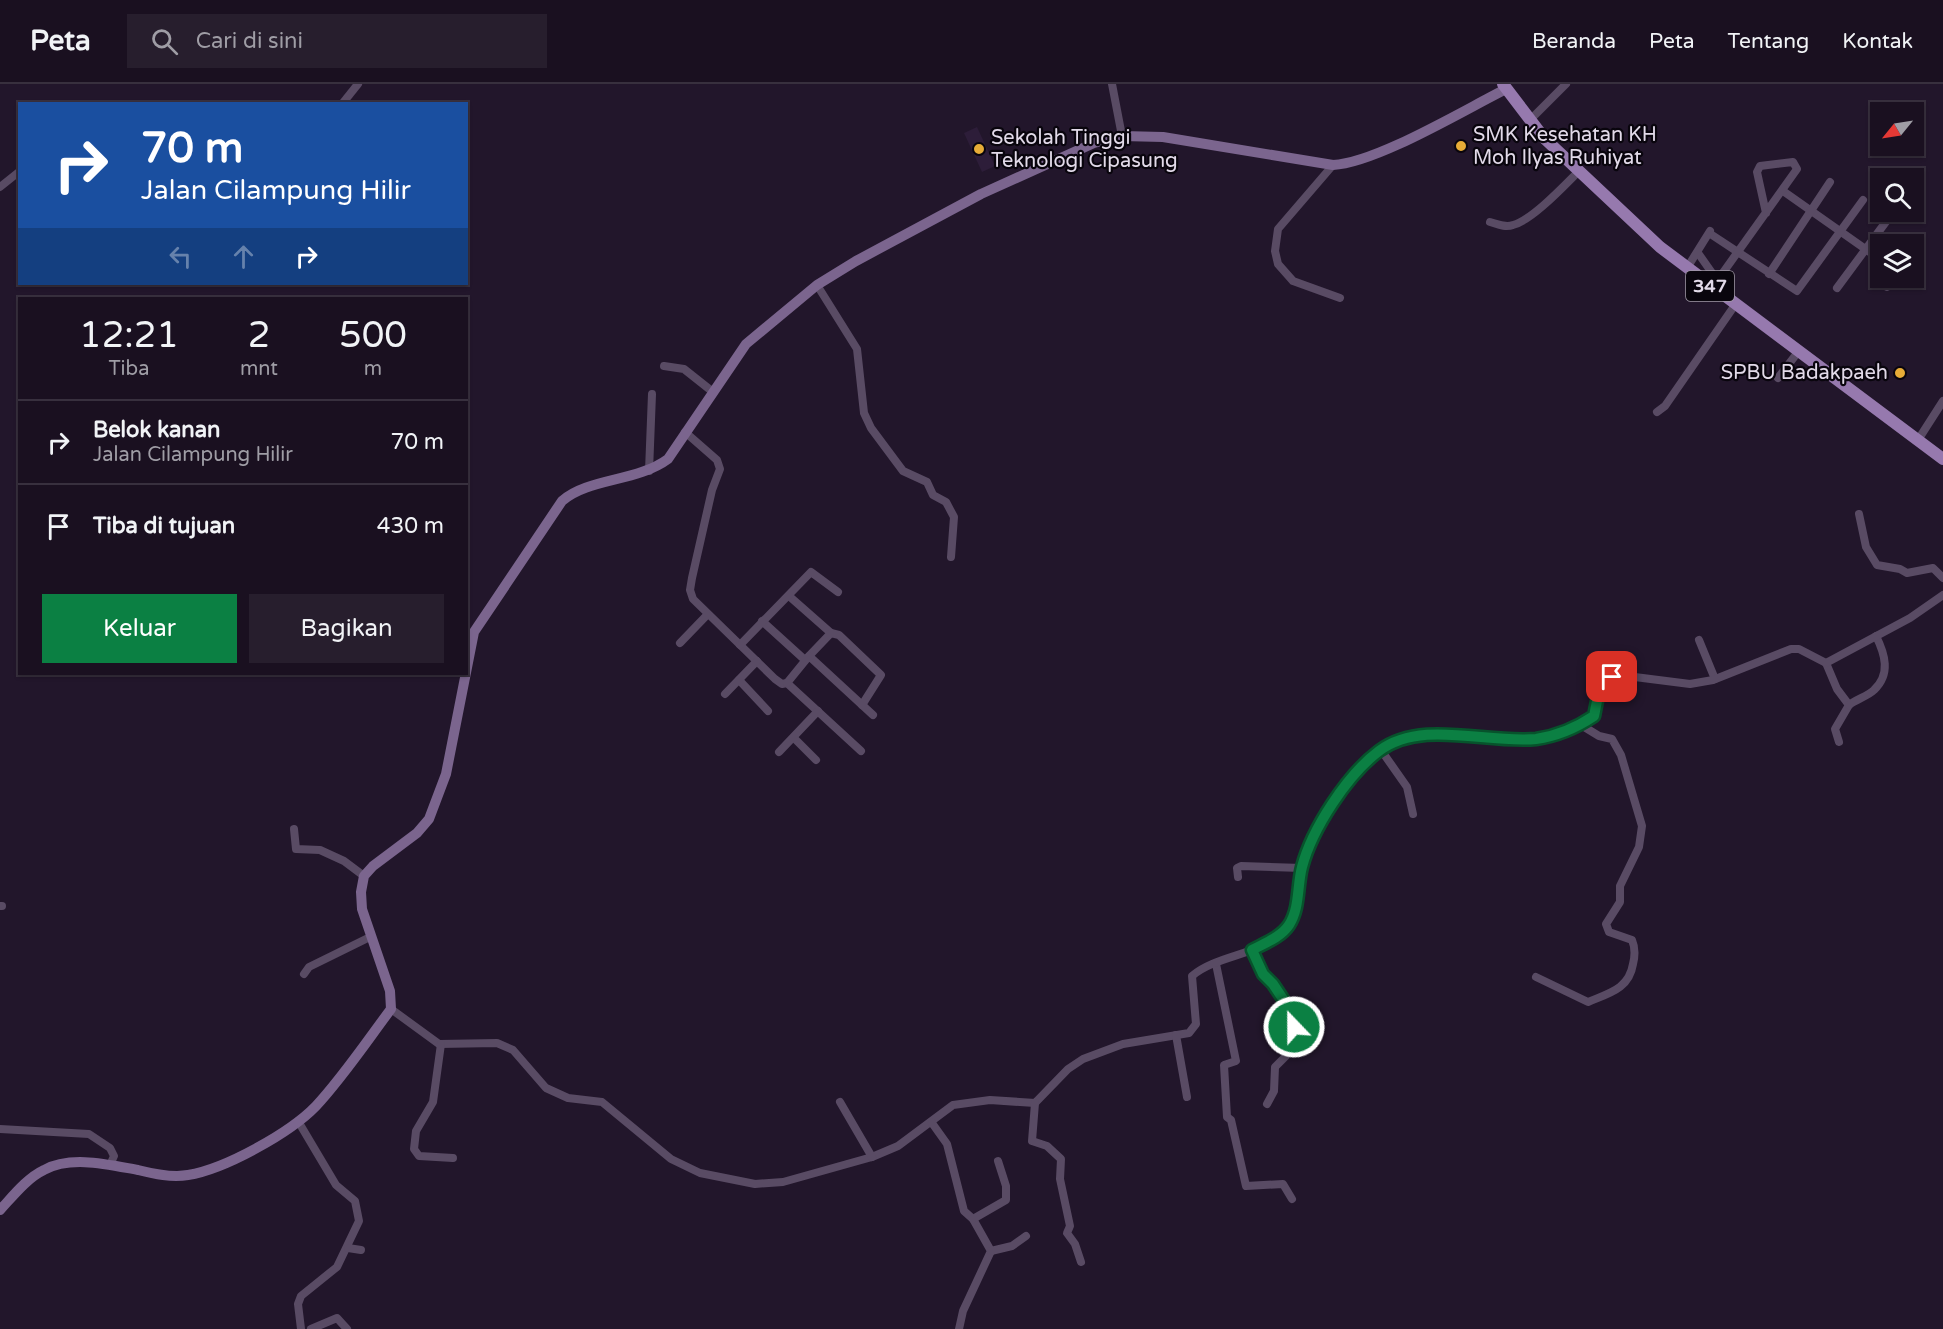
<!DOCTYPE html>
<html lang="id">
<head>
<meta charset="utf-8">
<style>
  :root { --surface:#1a1020; --page:#271e2d; --text:#f1f3f6; --muted:#9f9da5; --line:#38303e; --accent:#0b8043 }
  body { margin:0; font-family:"Varela Round",sans-serif; background:var(--page); color:var(--text); height:100vh; display:flex; flex-direction:column; font-size:22px; white-space:nowrap }
  * { box-sizing:border-box; margin:0 }
  p { font-size:20px; color:var(--muted) }
  .icon { flex:none; width:33px; height:33px; fill:none; stroke:currentColor; stroke-width:2; stroke-linecap:round; stroke-linejoin:round }
  .map { position:relative; flex:1; overflow:hidden }
  .panel { position:absolute; left:18px; top:213px; width:450px; height:378px; display:flex; flex-direction:column; background:var(--surface); border-radius:0px; box-shadow:0 2px 4px #0004,0 0 0 2px var(--line) }
  .panel>* { flex:none }
  .hud { position:absolute; left:18px; top:18px; width:450px; height:183px; border-radius:0px; box-shadow:0 2px 4px #0004,0 0 0 2px var(--line); background:#1a4fa0; color:#fff; overflow:hidden }
  .needle { width:39px; rotate:240deg }
  .fabs { position:absolute; left:1870px; top:18px; display:grid; gap:12px }
  .fabs a { display:grid; place-items:center; width:54px; height:54px; border-radius:0px; background:var(--surface); box-shadow:0 2px 4px #0004,0 0 0 2px var(--line); font-size:30px }
  .pin { position:absolute; display:grid; place-items:center; width:51px; height:51px; color:#fff; margin:-26px; border-radius:12px; box-shadow:0 3px 9px #0006 }
  .me { position:absolute; width:66px; margin:-33px; rotate:338deg; stroke-linejoin:round; filter:drop-shadow(0 0 4px #0008) }
  .turn { display:flex; align-items:center; gap:21px; height:126px; padding:0 24px; font-size:27px }
  .turn .icon { width:78px; height:78px; stroke-width:2.5 }
  .turn b { display:block; font-size:42px; line-height:51px }
  .lanes { display:flex; align-items:center; height:57px; padding:0 24px; background:#0003; justify-content:center; gap:30px; direction:ltr }
  .lanes .off { opacity:.35 }
  .eta { display:flex; justify-content:space-evenly; align-items:center; height:102px; text-align:center }
  .eta b { font-size:36px; font-weight:600; line-height:42px }
  .primary-button { display:flex; gap:12px; margin-top:auto; padding:12px 24px }
  .primary-button a { flex:1; height:69px; border-radius:0px; background:var(--accent); color:#fff; font-size:24px; font-weight:600; line-height:69px; text-align:center }
  .primary-button a+a { background:var(--page); color:var(--text) }
  ul { padding:0; list-style:none }
  li { display:flex; align-items:center; gap:18px; height:84px; padding:0 24px; border-top:2px solid var(--line) }
  li div { flex:1 }
  li b { display:block; font-size:22px }
  li em { font-style:normal }
  header { display:flex; align-items:center; gap:36px; box-sizing:border-box; height:84px; padding:0 30px; background:var(--surface); border-bottom:2px solid var(--line) }
  header strong { font-size:28px }
  nav { display:flex; gap:33px; margin-inline-start:auto; font-size:21px }
  .search { width:420px; height:54px; background:var(--page); display:flex; align-items:center; gap:15px; box-sizing:border-box; padding:0 21px; border-radius:0px; color:var(--muted); font-size:22px }
  .map>svg:first-child { display:block }
</style>
</head>
<body>
<header>
<strong>Peta</strong>
<div class="search"><svg class="icon" aria-label="search" viewBox="0 0 24 24"><circle cx="10" cy="10" r="6"/><path d="M15 15l6 6"/></svg>Cari di sini</div>
<nav><a>Beranda</a><a>Peta</a><a>Tentang</a><a>Kontak</a></nav>
</header>
<div class="map">
<svg width="1943" height="1245" viewBox="0 0 1943 1245">
  <rect width="100%" height="100%" fill="#22162b"/>
  <path fill="#2d1d39" d="M977 43 995 82 982 88 964 49Z"/>
  <g fill="none" stroke-linecap="round" stroke-linejoin="round">
    <g stroke="#594b64" stroke-width="8">
      <path d="M1112 0 1122 52"/>
      <path d="M342 20 358 0"/>
      <path d="M1529 37 1566 0"/>
      <path d="M1333 81 1278 145 1275 167 1278 180 1293 197 1340 214"/>
      <path d="M0 103 20 87"/>
      <path d="M1783 107 1881 176"/>
      <path d="M1490 138C1497 140 1505 144 1513 141 1532 136 1563 103 1578 88"/>
      <path d="M1712 151 1797 207 1863 116"/>
      <path d="M1698 169 1717 196"/>
      <path d="M1687 184 1710 147"/>
      <path d="M1769 190 1830 98"/>
      <path d="M817 201 857 265 864 329 871 344 903 387 927 398 933 411 946 418 954 433 951 473"/>
      <path d="M1887 203 1890 194"/>
      <path d="M1712 204 1797 85 1793 78 1760 82 1757 88 1766 129"/>
      <path d="M1837 204 1888 135"/>
      <path d="M664 282 684 285 713 308"/>
      <path d="M1778 294 1798 268"/>
      <path d="M1657 328 1665 322 1735 221"/>
      <path d="M685 348 717 376 720 385 712 406 692 494 690 506 693 515 775 595 782 600 787 599 861 667"/>
      <path d="M1918 356 1943 317"/>
      <path d="M649 387 652 310"/>
      <path d="M1859 430 1866 463 1877 481 1900 485 1907 489 1933 484 1943 494"/>
      <path d="M789 512 831 549"/>
      <path d="M762 537 805 576"/>
      <path d="M1699 556 1715 595"/>
      <path d="M680 559 707 531"/>
      <path d="M740 561 811 488 838 508"/>
      <path d="M809 572 831 549 839 551 881 591 862 621"/>
      <path d="M1826 579 1837 605 1849 621 1835 645 1839 658"/>
      <path d="M739 596 768 627"/>
      <path d="M787 599 809 572 873 631"/>
      <path d="M725 610 757 577"/>
      <path d="M1849 621C1857 615 1868 612 1874 606 1891 590 1885 570 1876 552"/>
      <path d="M794 654 816 676"/>
      <path d="M1381 666 1407 703 1413 730"/>
      <path d="M779 668 818 627"/>
      <path d="M294 745 296 765 320 766 344 777 364 792"/>
      <path d="M1238 793 1237 784 1241 782 1302 784"/>
      <path d="M0 822H2"/>
      <path d="M1252 866 1263 890 1273 900 1283 916 1294 943 1292 966 1275 983 1274 1007 1267 1020"/>
      <path d="M1216 880 1236 977 1224 981 1227 1033 1231 1036 1246 1102 1283 1100 1292 1115"/>
      <path d="M304 890 309 883 370 853"/>
      <path d="M1536 893 1588 918C1609 909 1629 905 1633 880 1635 872 1635 863 1632 856L1609 848 1606 840 1620 818V802L1639 763 1642 742 1621 671 1612 655 1599 652 1581 641"/>
      <path d="M391 925 439 960 497 959 513 966 546 1004 568 1014 602 1018 671 1075 700 1089 755 1100 783 1098 872 1073 898 1062 953 1021 990 1016 1035 1019 1068 985 1083 975 1123 960 1189 949 1196 940 1192 892C1219 869 1266 872 1288 842 1300 826 1297 802 1302 784 1309 751 1353 682 1383 665 1449 628 1520 682 1594 632 1598 614 1599 597 1619 591L1690 600 1713 596 1791 565H1799L1826 579 1910 534 1943 511"/>
      <path d="M1176 951 1187 1013"/>
      <path d="M441 960 433 1018 416 1047 414 1065 419 1072 453 1074"/>
      <path d="M840 1018 872 1073"/>
      <path d="M1035 1019 1032 1057 1047 1062 1061 1075 1060 1095 1070 1142 1067 1149 1075 1160 1081 1178"/>
      <path d="M298 1037 336 1101 355 1117 359 1137 337 1183 301 1212 298 1220 301 1245"/>
      <path d="M932 1039 947 1060 964 1127 973 1135 991 1167 963 1227 959 1245"/>
      <path d="M0 1045 89 1050 110 1064 114 1072 110 1081"/>
      <path d="M973 1135 1006 1116V1102L998 1077"/>
      <path d="M348 1164 361 1166"/>
      <path d="M991 1167 1012 1162 1026 1152"/>
      <path d="M311 1245 337 1234 347 1245"/>
    </g>
    <path stroke="#7b658e" stroke-width="10" d="M0 1126C13 1112 27 1094 44 1086 71 1071 110 1081 138 1086 154 1090 172 1094 188 1091 225 1085 290 1049 316 1022 343 993 367 957 391 925L390 907 362 825 361 808 364 792 373 782 417 749 429 735 446 690 474 548 562 417C588 394 637 398 668 375L746 260 817 201 856 177 981 110 1094 59 1122 52 1163 53 1333 81C1376 79 1464 26 1506 5"/>
    <path stroke="#9679ae" stroke-width="12" d="M1503 0 1544 54 1660 163 1943 375"/>
  </g>
  <g fill="none" stroke-linecap="round" stroke-linejoin="round">
    <g stroke="#07532c" stroke-width="15">
      <path id="route" d="M1294 943 1283 915 1273 900 1263 890 1252 866C1265 859 1281 853 1289 841 1300 824 1297 802 1302 783 1312 745 1347 691 1379 667 1422 635 1486 660 1536 655 1557 652 1576 644 1594 632L1599 607 1612 593"/>
    </g>
    <use href="#route" stroke="#0b8043" stroke-width="10"/>
  </g>
  <g fill="#e7ac37" stroke="#09050d" stroke-width="2">
    <circle cx="1461" cy="62" r="6"/>
    <circle cx="979" cy="65" r="6"/>
    <circle cx="1900" cy="289" r="6"/>
  </g>
  <g text-anchor="middle" dominant-baseline="central" stroke-width="4.5" stroke-linejoin="round" paint-order="stroke">
    <rect fill="#09050d" stroke="#a19aa7" stroke-width="1.5" x="1686" y="187" width="48" height="30" rx="4.5"/>
    <g font-size="18" font-weight="bold" fill="#e2dae9">
      <text x="1710" y="202">347</text>
    </g>
    <g font-size="20" fill="#e2dae9" stroke="#09050d" text-anchor="start">
      <text x="1473" y="51">SMK Kesehatan KH<tspan x="1473" dy="23">Moh Ilyas Ruhiyat</tspan></text>
      <text x="991" y="54">Sekolah Tinggi<tspan x="991" dy="23">Teknologi Cipasung</tspan></text>
      <text x="1888" y="289" text-anchor="end">SPBU Badakpaeh</text>
    </g>
  </g>
</svg>
<div class="fabs">
<a><svg class="needle" viewBox="-14 -14 28 28"><path d="M0-13l5 13h-10z" fill="#e53935"/><path d="M0 13l5-13h-10z" fill="#9f9da5"/></svg></a>
<a><svg class="icon" aria-label="search" viewBox="0 0 24 24"><circle cx="10" cy="10" r="6"/><path d="M15 15l6 6"/></svg></a>
<a><svg class="icon" aria-label="layers" viewBox="0 0 24 24"><path d="M12 4l9 5-9 5-9-5zM3 14l9 5 9-5"/></svg></a>
</div>
<div class="pin" style="left:1612px;top:593px;background:#d93025"><svg class="icon" aria-label="arrive" viewBox="0 0 24 24"><path d="M6 21V4h12l-3 4 3 4H6"/></svg></div>
<svg class="me" style="left:1294px;top:943px" viewBox="-20 -20 40 40"><circle r="17" fill="#0b8043" stroke="#fff" stroke-width="3"/><path d="M0-11L8 9 0 5-8 9z" fill="#fff"/></svg>
<div class="hud">
<div class="turn"><svg class="icon" aria-label="right" viewBox="0 0 24 24"><path d="M7 20v-9h11M14 6l5 5-5 5"/></svg><div><b>70 m</b>Jalan Cilampung Hilir</div></div>
<div class="lanes"><svg class="icon off" aria-label="left" viewBox="0 0 24 24"><path d="M17 20v-9H6M10 6l-5 5 5 5"/></svg><svg class="icon off" aria-label="ahead" viewBox="0 0 24 24"><path d="M12 20V5M6 11l6-6 6 6"/></svg><svg class="icon" aria-label="right" viewBox="0 0 24 24"><path d="M7 20v-9h11M14 6l5 5-5 5"/></svg></div>
</div>
<section class="panel">
<div class="eta">
<div><b>12:21</b><p>Tiba</p></div>
<div><b>2</b><p>mnt</p></div>
<div><b>500</b><p>m</p></div>
</div>
<ul>
<li><svg class="icon" aria-label="right" viewBox="0 0 24 24"><path d="M7 20v-9h11M14 6l5 5-5 5"/></svg><div><b>Belok kanan</b><p>Jalan Cilampung Hilir</p></div><em>70 m</em></li>
<li><svg class="icon" aria-label="arrive" viewBox="0 0 24 24"><path d="M6 21V4h12l-3 4 3 4H6"/></svg><div><b>Tiba di tujuan</b></div><em>430 m</em></li>
</ul>
<div class="primary-button"><a>Keluar</a><a>Bagikan</a></div>
</section>
</div>
</body>
</html>
